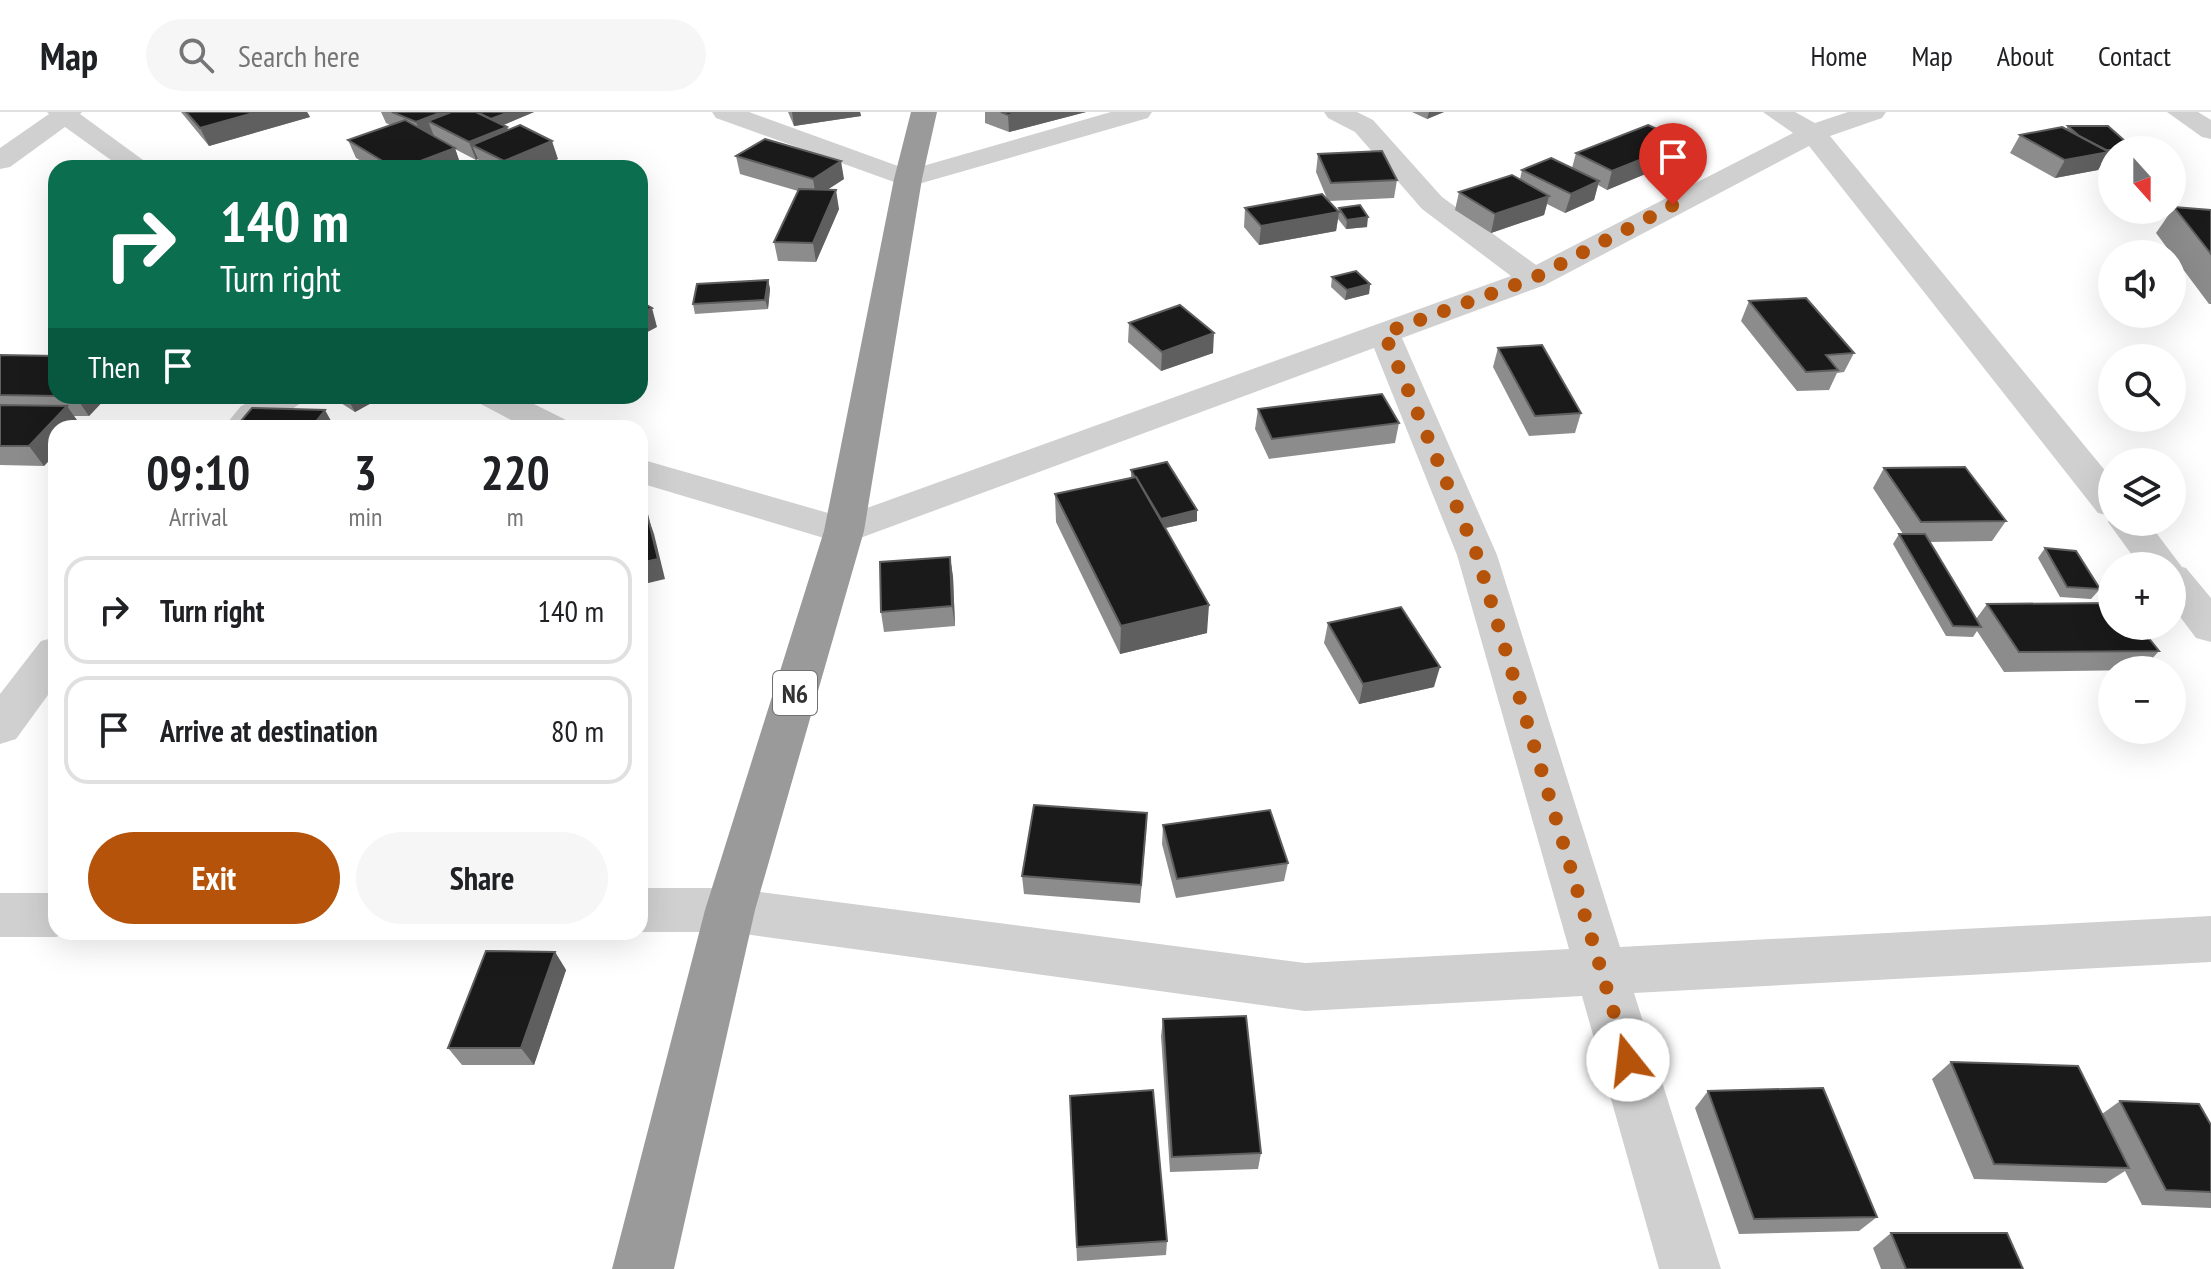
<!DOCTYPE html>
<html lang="en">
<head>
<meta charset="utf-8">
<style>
  :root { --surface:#fff; --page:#f6f6f6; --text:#202124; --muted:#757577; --line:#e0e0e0; --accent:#b45309 }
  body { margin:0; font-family:"PT Sans Narrow",sans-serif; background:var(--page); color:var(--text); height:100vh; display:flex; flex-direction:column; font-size:30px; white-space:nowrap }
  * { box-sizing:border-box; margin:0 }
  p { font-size:26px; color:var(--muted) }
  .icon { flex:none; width:44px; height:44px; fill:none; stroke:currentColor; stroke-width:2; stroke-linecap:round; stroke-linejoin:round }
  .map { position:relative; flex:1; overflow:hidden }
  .details { position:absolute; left:48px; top:308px; width:600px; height:520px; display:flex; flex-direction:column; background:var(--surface); border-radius:24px; box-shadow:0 8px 32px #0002 }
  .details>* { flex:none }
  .hud { position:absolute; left:48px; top:48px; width:600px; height:244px; border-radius:24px; box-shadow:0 8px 32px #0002; background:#0b6e4f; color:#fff; overflow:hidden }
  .needle { width:52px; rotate:159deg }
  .controls { position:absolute; left:2098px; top:24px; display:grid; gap:16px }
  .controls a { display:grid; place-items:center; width:88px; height:88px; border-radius:50%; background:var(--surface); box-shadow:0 8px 32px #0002; font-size:40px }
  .pin { position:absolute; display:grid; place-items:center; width:68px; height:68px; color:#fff; margin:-82px -34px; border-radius:50% 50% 50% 0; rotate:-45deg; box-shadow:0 0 8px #0007 }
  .pin .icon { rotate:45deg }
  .me { position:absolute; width:88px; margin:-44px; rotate:344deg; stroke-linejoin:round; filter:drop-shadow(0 0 6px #0008) }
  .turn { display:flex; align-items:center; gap:28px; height:168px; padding:0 40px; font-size:36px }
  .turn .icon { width:104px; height:104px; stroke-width:2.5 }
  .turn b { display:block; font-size:56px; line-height:68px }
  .then { display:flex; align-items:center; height:76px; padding:0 40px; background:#0003; gap:16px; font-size:30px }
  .eta { display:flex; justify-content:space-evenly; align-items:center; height:136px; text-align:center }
  .eta b { font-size:48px; font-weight:700; line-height:56px }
  .cta { display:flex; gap:16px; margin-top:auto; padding:16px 40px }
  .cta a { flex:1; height:92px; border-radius:48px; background:var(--accent); color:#fff; font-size:32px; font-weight:700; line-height:92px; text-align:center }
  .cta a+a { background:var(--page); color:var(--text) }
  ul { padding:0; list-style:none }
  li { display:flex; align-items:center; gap:24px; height:108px; margin:0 16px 12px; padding:0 24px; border:4px solid var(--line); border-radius:24px }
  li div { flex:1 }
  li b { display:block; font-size:30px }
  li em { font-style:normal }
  header { display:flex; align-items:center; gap:48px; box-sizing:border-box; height:112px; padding:0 40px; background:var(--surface); border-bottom:2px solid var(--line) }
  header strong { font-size:38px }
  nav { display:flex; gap:44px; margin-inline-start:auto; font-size:28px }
  .search { width:560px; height:72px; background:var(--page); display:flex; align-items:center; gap:20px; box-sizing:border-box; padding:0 28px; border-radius:44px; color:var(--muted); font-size:30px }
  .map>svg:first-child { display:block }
</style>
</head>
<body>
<header>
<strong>Map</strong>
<div class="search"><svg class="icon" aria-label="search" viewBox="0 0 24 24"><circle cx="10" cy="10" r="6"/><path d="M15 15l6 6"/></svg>Search here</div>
<nav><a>Home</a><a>Map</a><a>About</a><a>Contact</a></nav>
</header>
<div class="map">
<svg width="2211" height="1157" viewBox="0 0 2211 1157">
  <rect width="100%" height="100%" fill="#fff"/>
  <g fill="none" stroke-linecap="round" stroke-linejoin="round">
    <g fill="#d0d0d0" fill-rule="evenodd">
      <path d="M47 0H82L80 2 154 56H122L65 15 10 55 0 57V36L49 2Z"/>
      <path d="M712 0H749L909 58 1111 0H1152L1148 6 908 75 716 6Z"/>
      <path d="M1324 0H1357L1373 8 1442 85 1536 153 1793 21 1763 0H1795L1815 11 1848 0H1886L1882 6 1830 24 2112 367V410H2148L2182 455 2186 456 2211 486V530L2196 526 2172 494V454H2140L2108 410 2111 404 2098 401 1809 34 1545 173 1402 226 1497 443 1620 835 2211 804V850L1634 881 1721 1157H1659L1582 884 1305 899 730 820H640V776H730L1305 851 1569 837 1457 443 1374 236 844 432 640 371V347L842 405 1511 164 1422 97 1355 20 1328 6Z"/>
      <path d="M2167 0H2198L2211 8V27L2202 25Z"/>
      <path d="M263 284H307C296 300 274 302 261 316H223L241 294Z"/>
      <path d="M474 284H518L566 308 571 316H526L479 291Z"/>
      <path d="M56 525V572L16 627 0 632V582L41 529Z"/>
      <path d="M0 781H56V820H70L56 825H0Z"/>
    </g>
    <path fill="#9a9a9a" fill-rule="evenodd" d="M911 0H937L922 67 864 419 755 798 674 1157H612L705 798 824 419 894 67Z"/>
  </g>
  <g fill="#8c8c8c">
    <path d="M181 0H307L310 5 209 34Z"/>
    <path d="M381 0H534L503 13 507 15 508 18 558 47 536 56H490L479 51 478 47 476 48 455 37 461 54 457 56H373L356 46 348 28 390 13 386 11Z"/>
    <path d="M788 0H860L861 4 794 14Z"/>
    <path d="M985 0H1086L1009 20 985 11Z"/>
    <path d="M1412 0H1444L1427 7Z"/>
    <path d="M2068 14 2112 38V47H2104L2098 58 2055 66 2010 41 2020 23 2066 17Z"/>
    <path d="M1685 30 1679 48 1607 78 1598 73 1594 88 1565 101 1547 92 1544 103 1491 121 1455 98 1459 80 1520 67 1522 58 1572 56 1576 41Z"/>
    <path d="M1318 42 1397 68 1394 86 1329 89 1338 99 1339 96 1367 115 1346 117 1338 107 1336 119 1259 133 1244 115 1245 96 1328 89 1316 60Z"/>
    <path d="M736 44 844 67 827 78 839 97 816 150 778 149 774 130 798 79 740 62Z"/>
    <path d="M2174 95 2211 98V192H2209L2156 121Z"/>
    <path d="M1332 165 1370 172 1369 182 1345 188 1331 175Z"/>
    <path d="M768 168 770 177 768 197 695 202 693 192Z"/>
    <path d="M1749 189 1854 241 1844 260 1837 261 1829 278 1797 279 1741 209Z"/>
    <path d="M1129 211 1213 241 1161 259 1128 230Z"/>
    <path d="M1498 236 1581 301 1575 321 1529 324 1493 255Z"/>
    <path d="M0 243 56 284H108L89 304H74L81 314 79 316H56V341L44 354 0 353Z"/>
    <path d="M330 284H384L355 300Z"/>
    <path d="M1258 297 1399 311 1395 331 1269 347 1255 317Z"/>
    <path d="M1884 356 2006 409 1992 429 1929 430 1976 507 1987 492 2159 539 2142 558 2004 560 1977 519 1973 525 1946 524 1893 432 1899 422H1903L1873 376Z"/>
    <path d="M1131 358 1197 409 1166 416 1207 521 1120 542 1056 410 1055 382 1131 366Z"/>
    <path d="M2045 436 2100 477 2091 487 2060 485 2038 446Z"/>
    <path d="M950 445 953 465 955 514 884 520 881 500Z"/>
    <path d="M1328 511 1434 575 1359 592 1324 531Z"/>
    <path d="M1147 701 1140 791 1024 782 1022 764Z"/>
    <path d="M1163 713 1288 751 1284 769 1176 786 1162 732Z"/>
    <path d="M555 840 566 858 534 953H462L448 936Z"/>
    <path d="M1163 907 1261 1041 1258 1057 1170 1060 1161 924Z"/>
    <path d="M1951 950 2102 1002 2120 989 2211 1013V1096L2142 1093 2125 1059 2106 1071 1974 1067 1932 967Z"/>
    <path d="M1708 979 1877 1105 1859 1119 1739 1122 1695 996Z"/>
    <path d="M1070 984 1167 1129 1166 1143 1077 1149Z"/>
    <path d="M1891 1121 2023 1157H1881L1873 1136Z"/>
  </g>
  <g fill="#5f5f5f">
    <path d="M257 0H307L310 5 209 34 200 16Z"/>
    <path d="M442 0H463L428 9 434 24 423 28 416 10Z"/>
    <path d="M509 0H534L494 17 491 7Z"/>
    <path d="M792 0H860L861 4 794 14Z"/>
    <path d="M1018 0H1086L1009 20 1008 3Z"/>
    <path d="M1429 0H1444L1427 7Z"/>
    <path d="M507 15 513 33H472L478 47 476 48 469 30Z"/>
    <path d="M552 29 558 47 536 56H507L504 49Z"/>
    <path d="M1685 30 1679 48 1607 78 1612 59Z"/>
    <path d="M455 36 461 54 457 56H402Z"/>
    <path d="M2109 40 2098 58 2055 66 2065 48Z"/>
    <path d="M841 49 844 67 816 85 813 67Z"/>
    <path d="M1599 69 1594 88 1565 101 1571 82Z"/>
    <path d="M836 78 839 97 816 150 813 131Z"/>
    <path d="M1549 84 1544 103 1491 121 1495 102Z"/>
    <path d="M1339 100 1336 119 1259 133 1261 114Z"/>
    <path d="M1368 105 1367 115 1346 117 1347 108Z"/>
    <path d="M768 168 770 177 768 197 765 188Z"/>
    <path d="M1370 172 1369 182 1345 188 1347 178Z"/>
    <path d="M652 196 657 215 640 224V201Z"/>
    <path d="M1214 221 1213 241 1161 259 1162 240Z"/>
    <path d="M75 284H108L89 304Z"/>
    <path d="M359 284H384L355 300 349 289Z"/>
    <path d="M67 294 81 314 79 316H56V341L44 354 29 334Z"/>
    <path d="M325 298 335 316H311Z"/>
    <path d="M1197 398V409L1160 417 1161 407Z"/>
    <path d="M647 402 654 422 665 467 640 473V451Z"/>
    <path d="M950 445 953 465 955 514 952 494Z"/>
    <path d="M1209 493 1207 521 1120 542 1121 514Z"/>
    <path d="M1440 555 1434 575 1359 592 1363 572Z"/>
    <path d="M1147 701 1146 720 1140 791 1141 773Z"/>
    <path d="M555 840 566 858 534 953 521 936Z"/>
  </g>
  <g fill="#1a1a1a" stroke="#5f5f5f" stroke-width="2">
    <path d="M186 0H257L200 16Z"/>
    <path d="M392 0H442L416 10Z"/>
    <path d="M451 0H476L507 15 469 30 428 9Z"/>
    <path d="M477 0H509L491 7Z"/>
    <path d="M1001 0H1018L1008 3Z"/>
    <path d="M405 8 455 36 402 56H394L348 28Z"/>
    <path d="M520 13 552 29 504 49 472 33Z"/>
    <path d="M1648 13 1685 30 1612 59 1576 41Z"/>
    <path d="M2068 14H2108L2135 38H2106L2079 24Z"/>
    <path d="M2062 15 2109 40 2065 48 2020 23Z"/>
    <path d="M765 27 841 49 813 67 736 44Z"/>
    <path d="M1382 39 1397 68 1331 71 1318 42Z"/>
    <path d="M1551 46 1599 69 1571 82 1522 58Z"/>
    <path d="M1512 63 1549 84 1495 102 1459 80Z"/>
    <path d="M799 77 836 78 813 131 774 130Z"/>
    <path d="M1322 82 1339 100 1261 114 1245 96Z"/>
    <path d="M1360 93 1368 105 1347 108 1339 96Z"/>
    <path d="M2174 95 2211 98V142Z"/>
    <path d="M1356 159 1370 172 1347 178 1332 165Z"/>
    <path d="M768 168 765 188 693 192 697 172Z"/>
    <path d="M1806 186 1854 241 1826 243 1838 258 1806 260 1749 189Z"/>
    <path d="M640 189 652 196 640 201Z"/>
    <path d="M1180 193 1214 221 1162 240 1129 211Z"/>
    <path d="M1542 233 1581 301 1535 304 1498 236Z"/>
    <path d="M0 243 56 244V284L0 283Z"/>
    <path d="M1382 282 1399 311 1272 327 1258 297Z"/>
    <path d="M341 284H359L349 289Z"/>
    <path d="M0 293 67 294 29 334H0Z"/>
    <path d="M252 296 325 298 311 316H235Z"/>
    <path d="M1167 350 1197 398 1161 407 1136 365H1135L1131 358Z"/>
    <path d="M1965 355 2006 409 1921 410 1884 356Z"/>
    <path d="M1136 365 1209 493 1121 514 1055 382Z"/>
    <path d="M647 402 658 447 640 451V404Z"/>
    <path d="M1899 422H1925L1981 515 1953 514Z"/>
    <path d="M2045 436 2076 439 2100 477 2067 475Z"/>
    <path d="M950 445 952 494 881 500 880 450Z"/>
    <path d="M2112 491V514H2139L2159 539 2019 540 1987 492Z"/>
    <path d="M1401 495 1440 555 1363 572 1328 511Z"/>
    <path d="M1034 693 1147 701 1141 773 1022 764Z"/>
    <path d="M1270 698 1288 751 1177 767 1163 713Z"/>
    <path d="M486 839 555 840 521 936H448Z"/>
    <path d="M1246 904 1261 1041 1172 1045 1163 907Z"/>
    <path d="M1951 950 2078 954 2129 1056 1994 1052Z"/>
    <path d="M1823 976 1877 1105 1754 1107 1708 979Z"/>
    <path d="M1153 978 1167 1129 1077 1135 1070 984Z"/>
    <path d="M2120 989 2199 992 2211 1013V1080L2166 1078Z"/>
    <path d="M1891 1121H2007L2023 1157H1906Z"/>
  </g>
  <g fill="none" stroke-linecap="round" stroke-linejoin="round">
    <path stroke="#b45309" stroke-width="14" stroke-dasharray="0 25.2" d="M1628 948 1477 443 1384 221 1534 166 1673 93"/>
  </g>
  <g text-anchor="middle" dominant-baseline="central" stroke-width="8" stroke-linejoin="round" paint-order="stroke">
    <rect fill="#fff" stroke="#707070" stroke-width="2" x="773" y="559" width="44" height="44" rx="6"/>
    <g font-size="26" font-weight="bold" fill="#333">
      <text x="795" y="581">N6</text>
    </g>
  </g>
</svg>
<div class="controls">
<a><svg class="needle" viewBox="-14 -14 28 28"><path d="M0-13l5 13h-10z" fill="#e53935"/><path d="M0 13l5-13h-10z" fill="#757577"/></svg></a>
<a><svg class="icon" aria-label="sound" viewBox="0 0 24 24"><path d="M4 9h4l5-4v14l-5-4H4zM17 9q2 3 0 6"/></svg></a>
<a><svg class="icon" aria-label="search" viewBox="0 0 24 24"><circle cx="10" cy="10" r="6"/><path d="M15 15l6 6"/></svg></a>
<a><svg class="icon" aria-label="layers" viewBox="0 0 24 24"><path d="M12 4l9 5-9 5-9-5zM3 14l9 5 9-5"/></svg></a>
<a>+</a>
<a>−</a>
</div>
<div class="pin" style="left:1673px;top:93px;background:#d93025"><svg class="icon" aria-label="arrive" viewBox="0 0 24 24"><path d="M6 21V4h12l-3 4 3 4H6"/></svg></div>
<svg class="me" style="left:1628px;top:948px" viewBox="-20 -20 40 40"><circle r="19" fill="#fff"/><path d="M0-13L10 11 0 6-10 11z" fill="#b45309"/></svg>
<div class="hud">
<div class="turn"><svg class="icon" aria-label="right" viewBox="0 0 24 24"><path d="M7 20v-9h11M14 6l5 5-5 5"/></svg><div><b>140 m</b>Turn right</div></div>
<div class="then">Then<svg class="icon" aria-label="arrive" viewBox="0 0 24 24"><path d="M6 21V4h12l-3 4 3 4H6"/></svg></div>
</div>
<section class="details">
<div class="eta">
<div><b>09:10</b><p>Arrival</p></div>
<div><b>3</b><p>min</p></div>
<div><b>220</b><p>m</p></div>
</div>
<ul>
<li><svg class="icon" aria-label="right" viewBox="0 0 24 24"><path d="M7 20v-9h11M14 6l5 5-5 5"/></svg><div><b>Turn right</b></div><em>140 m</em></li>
<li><svg class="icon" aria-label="arrive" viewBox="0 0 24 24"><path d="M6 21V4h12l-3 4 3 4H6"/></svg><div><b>Arrive at destination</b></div><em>80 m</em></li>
</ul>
<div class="cta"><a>Exit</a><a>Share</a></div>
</section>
</div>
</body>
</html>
